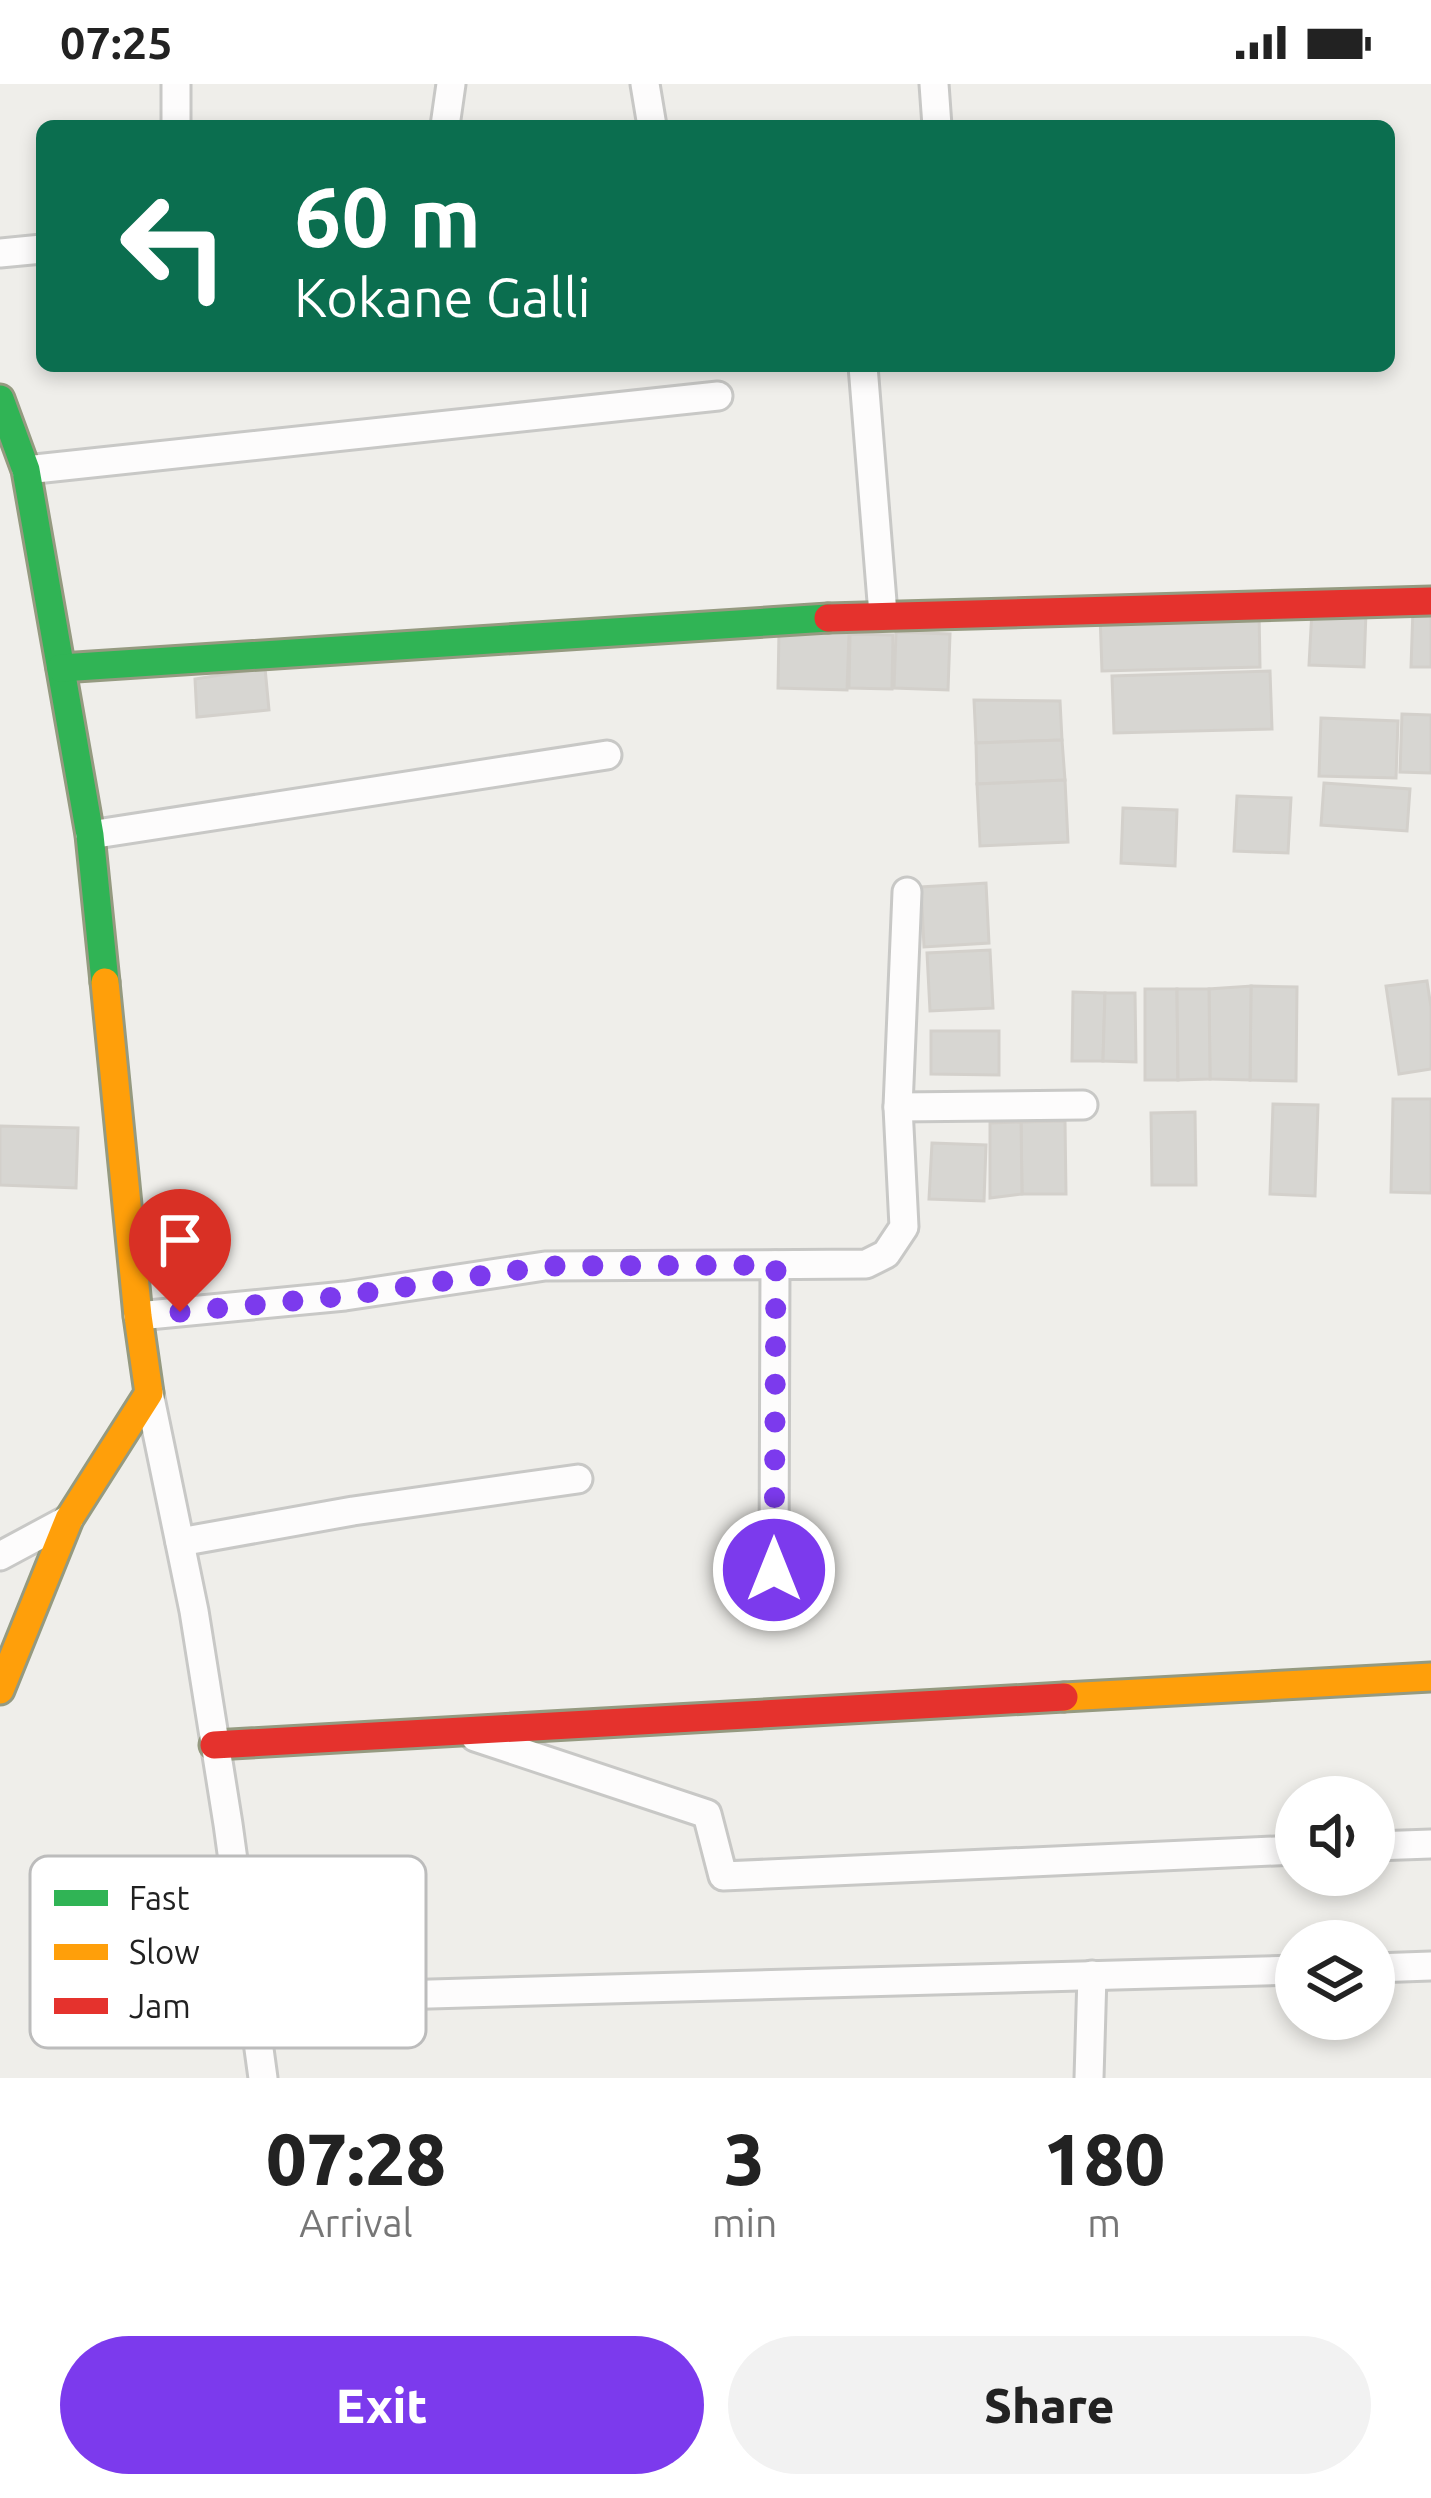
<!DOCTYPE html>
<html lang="en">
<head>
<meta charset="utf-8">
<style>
  :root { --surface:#fff; --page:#f2f2f2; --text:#222; --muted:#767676; --accent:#7c3aed }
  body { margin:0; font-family:Ubuntu,sans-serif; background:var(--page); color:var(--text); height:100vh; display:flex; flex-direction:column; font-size:45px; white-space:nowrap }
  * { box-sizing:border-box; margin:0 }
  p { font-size:39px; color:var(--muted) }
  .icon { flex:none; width:66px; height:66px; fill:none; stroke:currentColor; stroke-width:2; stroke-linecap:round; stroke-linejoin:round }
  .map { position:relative; height:1994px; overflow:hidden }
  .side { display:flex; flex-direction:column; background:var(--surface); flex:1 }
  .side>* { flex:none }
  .top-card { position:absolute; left:36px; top:36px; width:1359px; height:252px; border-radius:18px; box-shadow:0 6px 18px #0003; background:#0b6e4f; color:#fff; overflow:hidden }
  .tools { position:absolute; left:1275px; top:1692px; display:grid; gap:24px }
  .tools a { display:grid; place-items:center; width:120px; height:120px; border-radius:50%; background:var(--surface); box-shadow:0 6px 18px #0003; font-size:60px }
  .pin { position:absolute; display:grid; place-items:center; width:102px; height:102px; color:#fff; margin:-123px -51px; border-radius:50% 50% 50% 0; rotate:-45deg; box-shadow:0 0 12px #0007 }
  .pin .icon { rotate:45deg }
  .me { position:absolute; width:132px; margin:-66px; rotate:0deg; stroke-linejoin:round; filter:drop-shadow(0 0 9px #0008) }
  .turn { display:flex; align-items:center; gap:42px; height:252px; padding:0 60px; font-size:54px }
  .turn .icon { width:156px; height:156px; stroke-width:2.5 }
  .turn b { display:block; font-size:84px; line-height:102px }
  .eta { display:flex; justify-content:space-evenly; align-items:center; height:204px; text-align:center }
  .eta b { font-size:72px; font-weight:800; line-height:84px }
  .primary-button { display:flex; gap:24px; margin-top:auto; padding:24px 60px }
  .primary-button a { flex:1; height:138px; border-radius:72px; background:var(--accent); color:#fff; font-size:48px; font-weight:800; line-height:138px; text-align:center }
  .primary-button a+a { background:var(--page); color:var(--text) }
  .status { display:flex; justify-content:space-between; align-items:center; height:84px; padding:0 60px; background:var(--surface); direction:ltr }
  .status svg { height:33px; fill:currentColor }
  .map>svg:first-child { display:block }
</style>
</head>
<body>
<div class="status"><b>07:25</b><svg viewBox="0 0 49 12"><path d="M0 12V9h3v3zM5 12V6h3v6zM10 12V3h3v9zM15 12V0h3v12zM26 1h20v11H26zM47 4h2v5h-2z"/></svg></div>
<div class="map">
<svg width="1431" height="1994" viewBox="0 0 1431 1994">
  <rect width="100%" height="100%" fill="#efeeea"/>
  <g fill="#d7d6d2" stroke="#d3d0cb" stroke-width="3">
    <path d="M1259 525 1260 583 1102 587 1100 530Z"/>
    <path d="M1413 525 1431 526V583H1411Z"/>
    <path d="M1312 526 1366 528 1364 583 1309 581Z"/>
    <path d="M779 547 849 549 847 606 778 604Z"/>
    <path d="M896 548 950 550 948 606 894 604Z"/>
    <path d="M850 550 893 551 892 605 849 604Z"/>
    <path d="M265 584 269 626 197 633 195 595Z"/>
    <path d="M1270 587 1272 645 1114 649 1112 592Z"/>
    <path d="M974 616 1060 617 1062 656 976 659Z"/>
    <path d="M1402 630 1431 631V689L1400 688Z"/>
    <path d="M1321 634 1398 637 1396 694 1319 692Z"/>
    <path d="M1062 656 1065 696 977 700 976 659Z"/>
    <path d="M1065 696 1068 758 980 762 977 700Z"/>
    <path d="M1324 699 1410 705 1407 747 1321 741Z"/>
    <path d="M1237 712 1291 714 1288 769 1234 767Z"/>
    <path d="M1123 724 1177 726 1175 782 1121 779Z"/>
    <path d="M986 799 989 859 924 863 921 803Z"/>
    <path d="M990 866 993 924 930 927 927 869Z"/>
    <path d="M1427 897 1431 923V985L1399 990 1386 902Z"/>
    <path d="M1251 902 1297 903 1296 997 1250 996Z"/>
    <path d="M1251 902 1250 996 1210 995 1209 905Z"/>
    <path d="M1145 905H1177L1178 996H1145Z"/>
    <path d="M1177 905H1209L1210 995 1178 996Z"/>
    <path d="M1073 908 1105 909 1103 977H1072Z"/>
    <path d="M1105 909H1135L1136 978 1103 977Z"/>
    <path d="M931 947H999V991L931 990Z"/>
    <path d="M1393 1015H1431V1109L1391 1108Z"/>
    <path d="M1273 1020 1318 1021 1315 1112 1270 1110Z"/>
    <path d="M1195 1028 1196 1101H1152L1151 1029Z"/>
    <path d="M1065 1037 1066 1110H1022L1021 1038Z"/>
    <path d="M1021 1038 1022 1110 990 1114V1039Z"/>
    <path d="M0 1042 78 1044 76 1104 0 1101Z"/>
    <path d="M932 1059 986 1061 984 1117 929 1115Z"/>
  </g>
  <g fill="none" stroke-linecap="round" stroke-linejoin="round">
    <g stroke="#c8c8c6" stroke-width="33">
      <g id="street">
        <path d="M176 0V42"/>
        <path d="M645 0 652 42"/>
        <path d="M934 0 937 42"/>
        <path d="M445 42 451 0"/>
        <path d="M0 169 42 165"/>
        <path d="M863 282 883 530"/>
        <path d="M26 386 718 312"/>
        <path d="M90 751 607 671"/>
        <path d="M898 1023 1083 1021"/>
        <path d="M138 1232 345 1212 545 1182 866 1180 886 1170 904 1143 898 1023 907 808"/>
        <path d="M149 1309 194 1527 228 1740 263 1994"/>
        <path d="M180 1458 353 1427 578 1395"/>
        <path d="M0 1472 69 1435"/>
        <path d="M774 1485 775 1181"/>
        <path d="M475 1653 707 1730 723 1792 1296 1766"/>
        <path d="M1374 1762 1431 1760"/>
        <path d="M1374 1884 1431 1882"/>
        <path d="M251 1915 1296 1886"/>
        <path d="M1089 1994 1092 1891"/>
      </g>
    </g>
    <g stroke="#959a80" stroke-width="33">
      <g id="fast">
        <path d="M0 315 26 386 90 751 105 898"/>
        <path d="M61 584 828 534"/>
      </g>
    </g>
    <g stroke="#959a80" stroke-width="33">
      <g id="slow">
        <path d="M0 1606 69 1435 149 1309 138 1232 105 898"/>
        <path d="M1064 1613 1431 1593"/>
      </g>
    </g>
    <g stroke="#959a80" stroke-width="33">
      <g id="jam">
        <path d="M828 534 1431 517"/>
        <path d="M214 1661 1064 1613"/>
      </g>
    </g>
    <use href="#street" stroke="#fdfcfc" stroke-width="27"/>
    <use href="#fast" stroke="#30b455" stroke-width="27"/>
    <use href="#slow" stroke="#ff9f0a" stroke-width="27"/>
    <use href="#jam" stroke="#e5322d" stroke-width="27"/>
  </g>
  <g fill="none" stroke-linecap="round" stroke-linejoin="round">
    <path stroke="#7c3aed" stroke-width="21" stroke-dasharray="0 37.8" d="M180 1228 345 1212 545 1182 776 1181 774 1486"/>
  </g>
  <rect x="30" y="1772" width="396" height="192" rx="18" fill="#fff" stroke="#bcbcbc" stroke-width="3"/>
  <rect x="54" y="1806" width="54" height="16" fill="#30b455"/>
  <rect x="54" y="1860" width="54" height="16" fill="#ff9f0a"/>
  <rect x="54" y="1914" width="54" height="16" fill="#e5322d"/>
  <g font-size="33" fill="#212121">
    <text x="129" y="1826">Fast</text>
    <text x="129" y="1880">Slow</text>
    <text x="129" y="1934">Jam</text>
  </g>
</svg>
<div class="tools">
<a><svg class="icon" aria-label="sound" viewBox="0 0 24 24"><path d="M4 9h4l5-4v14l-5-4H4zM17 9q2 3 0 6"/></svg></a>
<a><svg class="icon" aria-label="layers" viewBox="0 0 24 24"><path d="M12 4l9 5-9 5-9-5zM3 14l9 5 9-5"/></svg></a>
</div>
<div class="pin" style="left:180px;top:1228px;background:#d93025"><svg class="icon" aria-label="arrive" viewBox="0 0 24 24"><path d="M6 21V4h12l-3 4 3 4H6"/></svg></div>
<svg class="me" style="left:774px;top:1486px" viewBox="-20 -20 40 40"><circle r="17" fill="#7c3aed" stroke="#fff" stroke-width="3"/><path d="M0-11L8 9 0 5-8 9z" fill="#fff"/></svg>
<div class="top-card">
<div class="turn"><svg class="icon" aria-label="left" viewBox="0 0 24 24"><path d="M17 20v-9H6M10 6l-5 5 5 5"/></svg><div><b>60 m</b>Kokane Galli</div></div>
</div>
</div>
<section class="side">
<div class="eta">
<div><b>07:28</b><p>Arrival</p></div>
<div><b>3</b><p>min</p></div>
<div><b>180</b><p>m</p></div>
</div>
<div class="primary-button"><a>Exit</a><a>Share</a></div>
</section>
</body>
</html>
